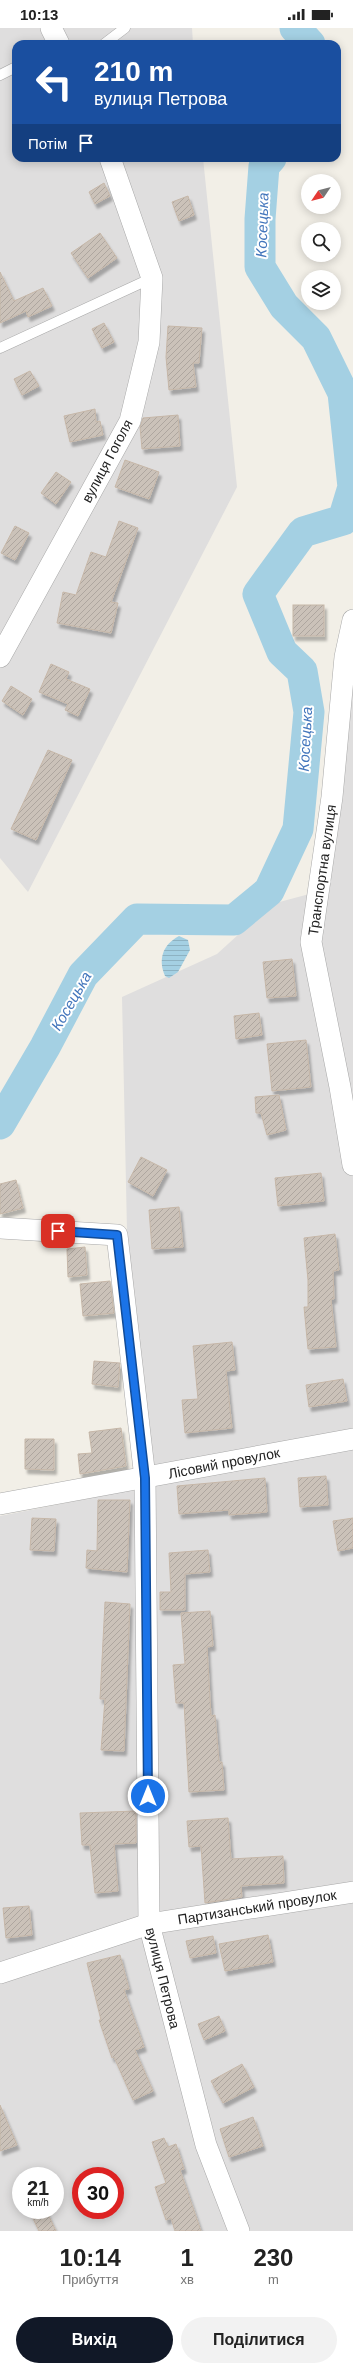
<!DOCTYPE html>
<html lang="uk">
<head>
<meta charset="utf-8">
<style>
  :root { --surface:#fff; --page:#f2f2f2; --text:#222; --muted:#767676; --accent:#111827 }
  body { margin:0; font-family:Helvetica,sans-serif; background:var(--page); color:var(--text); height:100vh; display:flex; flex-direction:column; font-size:15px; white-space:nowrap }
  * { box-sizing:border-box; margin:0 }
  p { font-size:13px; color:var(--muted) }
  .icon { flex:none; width:22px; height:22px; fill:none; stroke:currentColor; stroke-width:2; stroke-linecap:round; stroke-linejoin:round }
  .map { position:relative; height:2203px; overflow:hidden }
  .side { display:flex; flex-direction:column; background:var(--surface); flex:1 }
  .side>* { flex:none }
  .hud { position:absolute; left:12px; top:12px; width:329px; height:122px; border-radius:12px; box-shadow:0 2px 10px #0003; background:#1a4fa0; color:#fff; overflow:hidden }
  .needle { width:26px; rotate:235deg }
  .buttons { position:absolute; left:301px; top:146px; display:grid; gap:8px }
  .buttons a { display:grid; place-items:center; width:40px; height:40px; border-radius:50%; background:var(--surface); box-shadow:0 2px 10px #0003; font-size:20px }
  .speed { position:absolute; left:12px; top:2139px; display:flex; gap:8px; font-size:20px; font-weight:700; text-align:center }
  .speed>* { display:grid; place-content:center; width:52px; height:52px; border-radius:50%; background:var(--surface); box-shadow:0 2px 10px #0003; line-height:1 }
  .speed small { font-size:10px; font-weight:400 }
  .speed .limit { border:6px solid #d22; background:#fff; color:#111 }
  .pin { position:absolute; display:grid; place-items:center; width:34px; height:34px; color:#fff; margin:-17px; border-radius:8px; box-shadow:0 2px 6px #0006 }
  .me { position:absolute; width:44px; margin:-22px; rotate:0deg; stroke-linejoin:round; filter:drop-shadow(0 0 3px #0008) }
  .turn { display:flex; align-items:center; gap:14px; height:84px; padding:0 16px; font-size:18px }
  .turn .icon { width:52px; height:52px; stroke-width:2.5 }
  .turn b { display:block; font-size:28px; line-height:34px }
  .then { display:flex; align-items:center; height:38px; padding:0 16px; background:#0003; gap:8px; font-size:15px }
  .eta { display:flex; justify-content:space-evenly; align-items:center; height:68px; text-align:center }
  .eta b { font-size:24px; font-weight:700; line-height:28px }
  .cta { display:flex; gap:8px; margin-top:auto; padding:8px 16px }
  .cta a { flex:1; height:46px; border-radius:24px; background:var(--accent); color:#fff; font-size:16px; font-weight:700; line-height:46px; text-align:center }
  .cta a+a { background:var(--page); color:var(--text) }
  .status { display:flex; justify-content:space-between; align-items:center; height:28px; padding:0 20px; background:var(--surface); direction:ltr }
  .status svg { height:11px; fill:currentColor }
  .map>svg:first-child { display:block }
</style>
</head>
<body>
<div class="status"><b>10:13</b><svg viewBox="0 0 49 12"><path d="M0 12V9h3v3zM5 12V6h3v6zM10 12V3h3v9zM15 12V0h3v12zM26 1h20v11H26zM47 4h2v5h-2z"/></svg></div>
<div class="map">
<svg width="353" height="2203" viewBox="0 0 353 2203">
  <defs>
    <pattern id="water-rules" width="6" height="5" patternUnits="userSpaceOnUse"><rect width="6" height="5" fill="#a4d0e3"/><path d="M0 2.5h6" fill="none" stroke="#8db2c2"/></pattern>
    <pattern id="building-hatch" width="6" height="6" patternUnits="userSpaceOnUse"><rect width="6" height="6" fill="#cbc2b9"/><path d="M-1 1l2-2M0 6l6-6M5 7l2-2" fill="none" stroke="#aea69f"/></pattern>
    <filter id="shadow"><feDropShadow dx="2.5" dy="4.5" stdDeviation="1" flood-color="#0004"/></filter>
  </defs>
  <rect width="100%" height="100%" fill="#f2efe7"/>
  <g fill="#dfdede" fill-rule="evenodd">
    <path d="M0 0H192L193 16H16V130H203L237 459 28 864 0 830Z"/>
    <path d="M353 631V2203H0V1488L131 1462 156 1467 127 1203 122 969 217 926 272 876 328 861ZM21 2148H55V2182H21ZM81 2148H115V2182H81Z"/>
  </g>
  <path fill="url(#water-rules)" d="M179 908 188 912 190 922 178 944 169 950 165 948C158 932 162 917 179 908Z"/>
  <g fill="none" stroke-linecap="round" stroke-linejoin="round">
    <g stroke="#a4d0e3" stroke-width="31">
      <path d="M295 0 310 16"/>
      <path d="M0 1096 45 1019 83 947 137 891 234 892 269 863 298 801 309 684 302 643 282 624 258 566 303 504 343 492 353 459 343 365 316 310 284 278 260 239V191L264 138 271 130"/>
    </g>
  </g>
  <g fill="url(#building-hatch)" stroke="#c6b7a8" filter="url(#shadow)">
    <path d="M104 155 110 168 95 176 89 164Z"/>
    <path d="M188 168 194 187 179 193 172 174Z"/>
    <path d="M100 205 117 230 88 250 71 225Z"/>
    <path d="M0 244 14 273 43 260 52 278 28 289 26 283 0 295Z"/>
    <path d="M104 295 114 314 102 320 92 301Z"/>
    <path d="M168 298 202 300 199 335H193L196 359 169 362 166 329Z"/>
    <path d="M30 343 39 358 22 367 14 351Z"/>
    <path d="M95 381 96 394 100 393 103 407 70 414 64 388Z"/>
    <path d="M178 387 180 418 142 421 140 399 143 390Z"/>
    <path d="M125 432 159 444 149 471 115 459Z"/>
    <path d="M56 444 71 454 56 476 41 465Z"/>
    <path d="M119 493 138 500 111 574 118 575 111 605 57 595 63 564 76 567 91 524 106 529Z"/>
    <path d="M15 498 29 505 15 532 1 525Z"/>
    <rect x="293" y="577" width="31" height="31"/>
    <path d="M51 636 69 644 66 651 90 661 78 688 65 682 68 676 39 664Z"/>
    <path d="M11 658 32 671 23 687 2 673Z"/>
    <path d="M48 722 72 732 36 812 11 801Z"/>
    <path d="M292 931 296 968 267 970 263 934Z"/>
    <path d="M259 985 262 1007 236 1011 234 988Z"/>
    <path d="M306 1012 311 1059 272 1063 267 1016Z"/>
    <path d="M279 1067 286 1102 267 1107 261 1085H256L255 1069Z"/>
    <path d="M141 1129 167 1142 153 1168 128 1154Z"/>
    <path d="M321 1145 324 1173 278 1178 275 1150Z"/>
    <path d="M16 1152 23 1180 0 1186V1156Z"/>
    <path d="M179 1179 183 1219 152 1221 149 1182Z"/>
    <path d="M335 1206 339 1242 333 1243 334 1271H331L336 1319 308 1321 304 1279H308V1252L304 1210Z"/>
    <path d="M85 1219 87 1247 68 1249 67 1221Z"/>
    <path d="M110 1253 114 1285 83 1288 80 1256Z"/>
    <path d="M232 1314 235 1342 226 1343 232 1400 185 1405 182 1372 198 1371 193 1318Z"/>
    <path d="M94 1333 120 1335 118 1359 92 1356Z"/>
    <path d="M343 1351 347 1373 309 1379 306 1357Z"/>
    <path d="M121 1400 126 1438 80 1446 78 1426 92 1425 89 1404Z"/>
    <path d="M25 1411H54V1442L25 1441Z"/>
    <path d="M326 1448 328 1477 300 1479 298 1450Z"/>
    <path d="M265 1450 267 1484 229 1487V1482L179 1486 177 1458Z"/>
    <path d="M98 1472H130L127 1544 86 1540 87 1522 97 1523Z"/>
    <path d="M32 1490 56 1491 54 1523 30 1522Z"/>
    <path d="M353 1490V1520L338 1523 333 1493Z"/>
    <path d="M208 1522 210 1544 185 1546V1582H160V1564H171L169 1525Z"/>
    <path d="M105 1574 130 1576 124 1723 101 1722 105 1671H100Z"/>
    <path d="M210 1583 213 1618 207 1619 211 1688 215 1687 219 1734H222L224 1762 189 1764 184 1675H176L173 1637 185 1636 181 1585Z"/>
    <path d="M136 1783V1815L114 1816 118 1863 95 1865 90 1817H82L80 1785Z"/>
    <path d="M228 1790 231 1831 283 1828 284 1855 241 1858 242 1869 205 1875 201 1818 189 1819 187 1793Z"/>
    <path d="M29 1878 32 1907 6 1910 3 1880Z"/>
    <path d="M268 1907 273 1934 225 1943 219 1916Z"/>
    <path d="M213 1908 216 1925 190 1930 186 1913Z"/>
    <path d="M120 1927 129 1961 124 1962 144 2019 135 2022 153 2063 133 2072 114 2029 112 2030 99 1992H101L87 1935Z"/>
    <path d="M219 1988 225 2003 204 2012 198 1996Z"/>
    <path d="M242 2036 254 2059 223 2075 211 2053Z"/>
    <path d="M0 2077 17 2117 0 2123Z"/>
    <path d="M253 2089 263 2118 229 2129 220 2101Z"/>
    <path d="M164 2110 168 2119 176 2116 184 2141 180 2142 201 2203H175L171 2190 166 2192 155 2159 166 2155 152 2114Z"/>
    <path d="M29 2182H46L56 2203H39Z"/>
  </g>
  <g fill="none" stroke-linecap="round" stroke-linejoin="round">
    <g stroke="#a8a8a8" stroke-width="11">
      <g id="service">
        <path d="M104 16 125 0"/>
        <path d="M0 47 16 39"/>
        <path d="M0 320 152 250"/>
      </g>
    </g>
    <g stroke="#a8a8a8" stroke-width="22">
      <g id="minor">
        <path d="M51 0 59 16"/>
        <path d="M353 592 345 629 332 769 311 914 340 1059 353 1137"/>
        <path d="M0 629 130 393 149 314 152 250 110 130"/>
        <path d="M0 1200 117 1207 145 1450 149 1896 206 2117 239 2203"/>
        <path d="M0 1476 353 1411"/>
        <path d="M0 1945 149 1896 353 1864"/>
      </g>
    </g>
    <use href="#service" stroke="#fff" stroke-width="10"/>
    <use href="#minor" stroke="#fff" stroke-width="21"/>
  </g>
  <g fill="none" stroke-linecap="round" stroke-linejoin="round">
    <g stroke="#114b97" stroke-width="10">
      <path id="route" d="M58 1203 117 1207 145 1450 148 1768"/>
    </g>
    <use href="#route" stroke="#1a73e8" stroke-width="7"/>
  </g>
  <g text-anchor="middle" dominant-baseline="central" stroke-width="4" stroke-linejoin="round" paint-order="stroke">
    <g font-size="14" fill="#212121" stroke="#fff">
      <text transform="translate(107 433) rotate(-62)">вулиця Гоголя</text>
      <text transform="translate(322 842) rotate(-82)">Транспортна вулиця</text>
      <text transform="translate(224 1435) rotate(-11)">Лісовий провулок</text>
      <text transform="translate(257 1879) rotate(-9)">Партизанський провулок</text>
      <text transform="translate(163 1950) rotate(76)">вулиця Петрова</text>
    </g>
    <g font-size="15" font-style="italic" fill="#4376bc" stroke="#fff">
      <text transform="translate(262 197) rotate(-88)">Косецька</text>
      <text transform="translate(305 711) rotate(-87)">Косецька</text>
      <text transform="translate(71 973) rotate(-60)">Косецька</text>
    </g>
  </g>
</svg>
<div class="buttons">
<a><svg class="needle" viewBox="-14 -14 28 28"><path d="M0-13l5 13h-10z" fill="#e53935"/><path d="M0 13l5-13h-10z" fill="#767676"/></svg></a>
<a><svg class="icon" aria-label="search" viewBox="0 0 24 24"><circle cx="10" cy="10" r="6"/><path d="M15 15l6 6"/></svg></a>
<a><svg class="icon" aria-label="layers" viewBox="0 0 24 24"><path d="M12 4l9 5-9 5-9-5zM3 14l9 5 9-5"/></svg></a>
</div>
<div class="speed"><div>21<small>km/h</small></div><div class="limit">30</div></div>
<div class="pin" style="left:58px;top:1203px;background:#d93025"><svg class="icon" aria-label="arrive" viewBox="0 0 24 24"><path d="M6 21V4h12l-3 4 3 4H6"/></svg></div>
<svg class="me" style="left:148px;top:1768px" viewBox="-20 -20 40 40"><circle r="17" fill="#1a73e8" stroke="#fff" stroke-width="3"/><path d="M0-11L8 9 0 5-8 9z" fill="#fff"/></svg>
<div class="hud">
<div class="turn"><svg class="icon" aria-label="left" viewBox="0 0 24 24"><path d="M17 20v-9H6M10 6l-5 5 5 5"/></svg><div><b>210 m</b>вулиця Петрова</div></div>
<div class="then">Потім<svg class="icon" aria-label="arrive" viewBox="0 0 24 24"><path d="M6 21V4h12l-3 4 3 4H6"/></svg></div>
</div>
</div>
<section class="side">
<div class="eta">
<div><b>10:14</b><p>Прибуття</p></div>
<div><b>1</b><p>хв</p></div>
<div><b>230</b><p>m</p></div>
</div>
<div class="cta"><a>Вихід</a><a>Поділитися</a></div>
</section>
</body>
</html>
